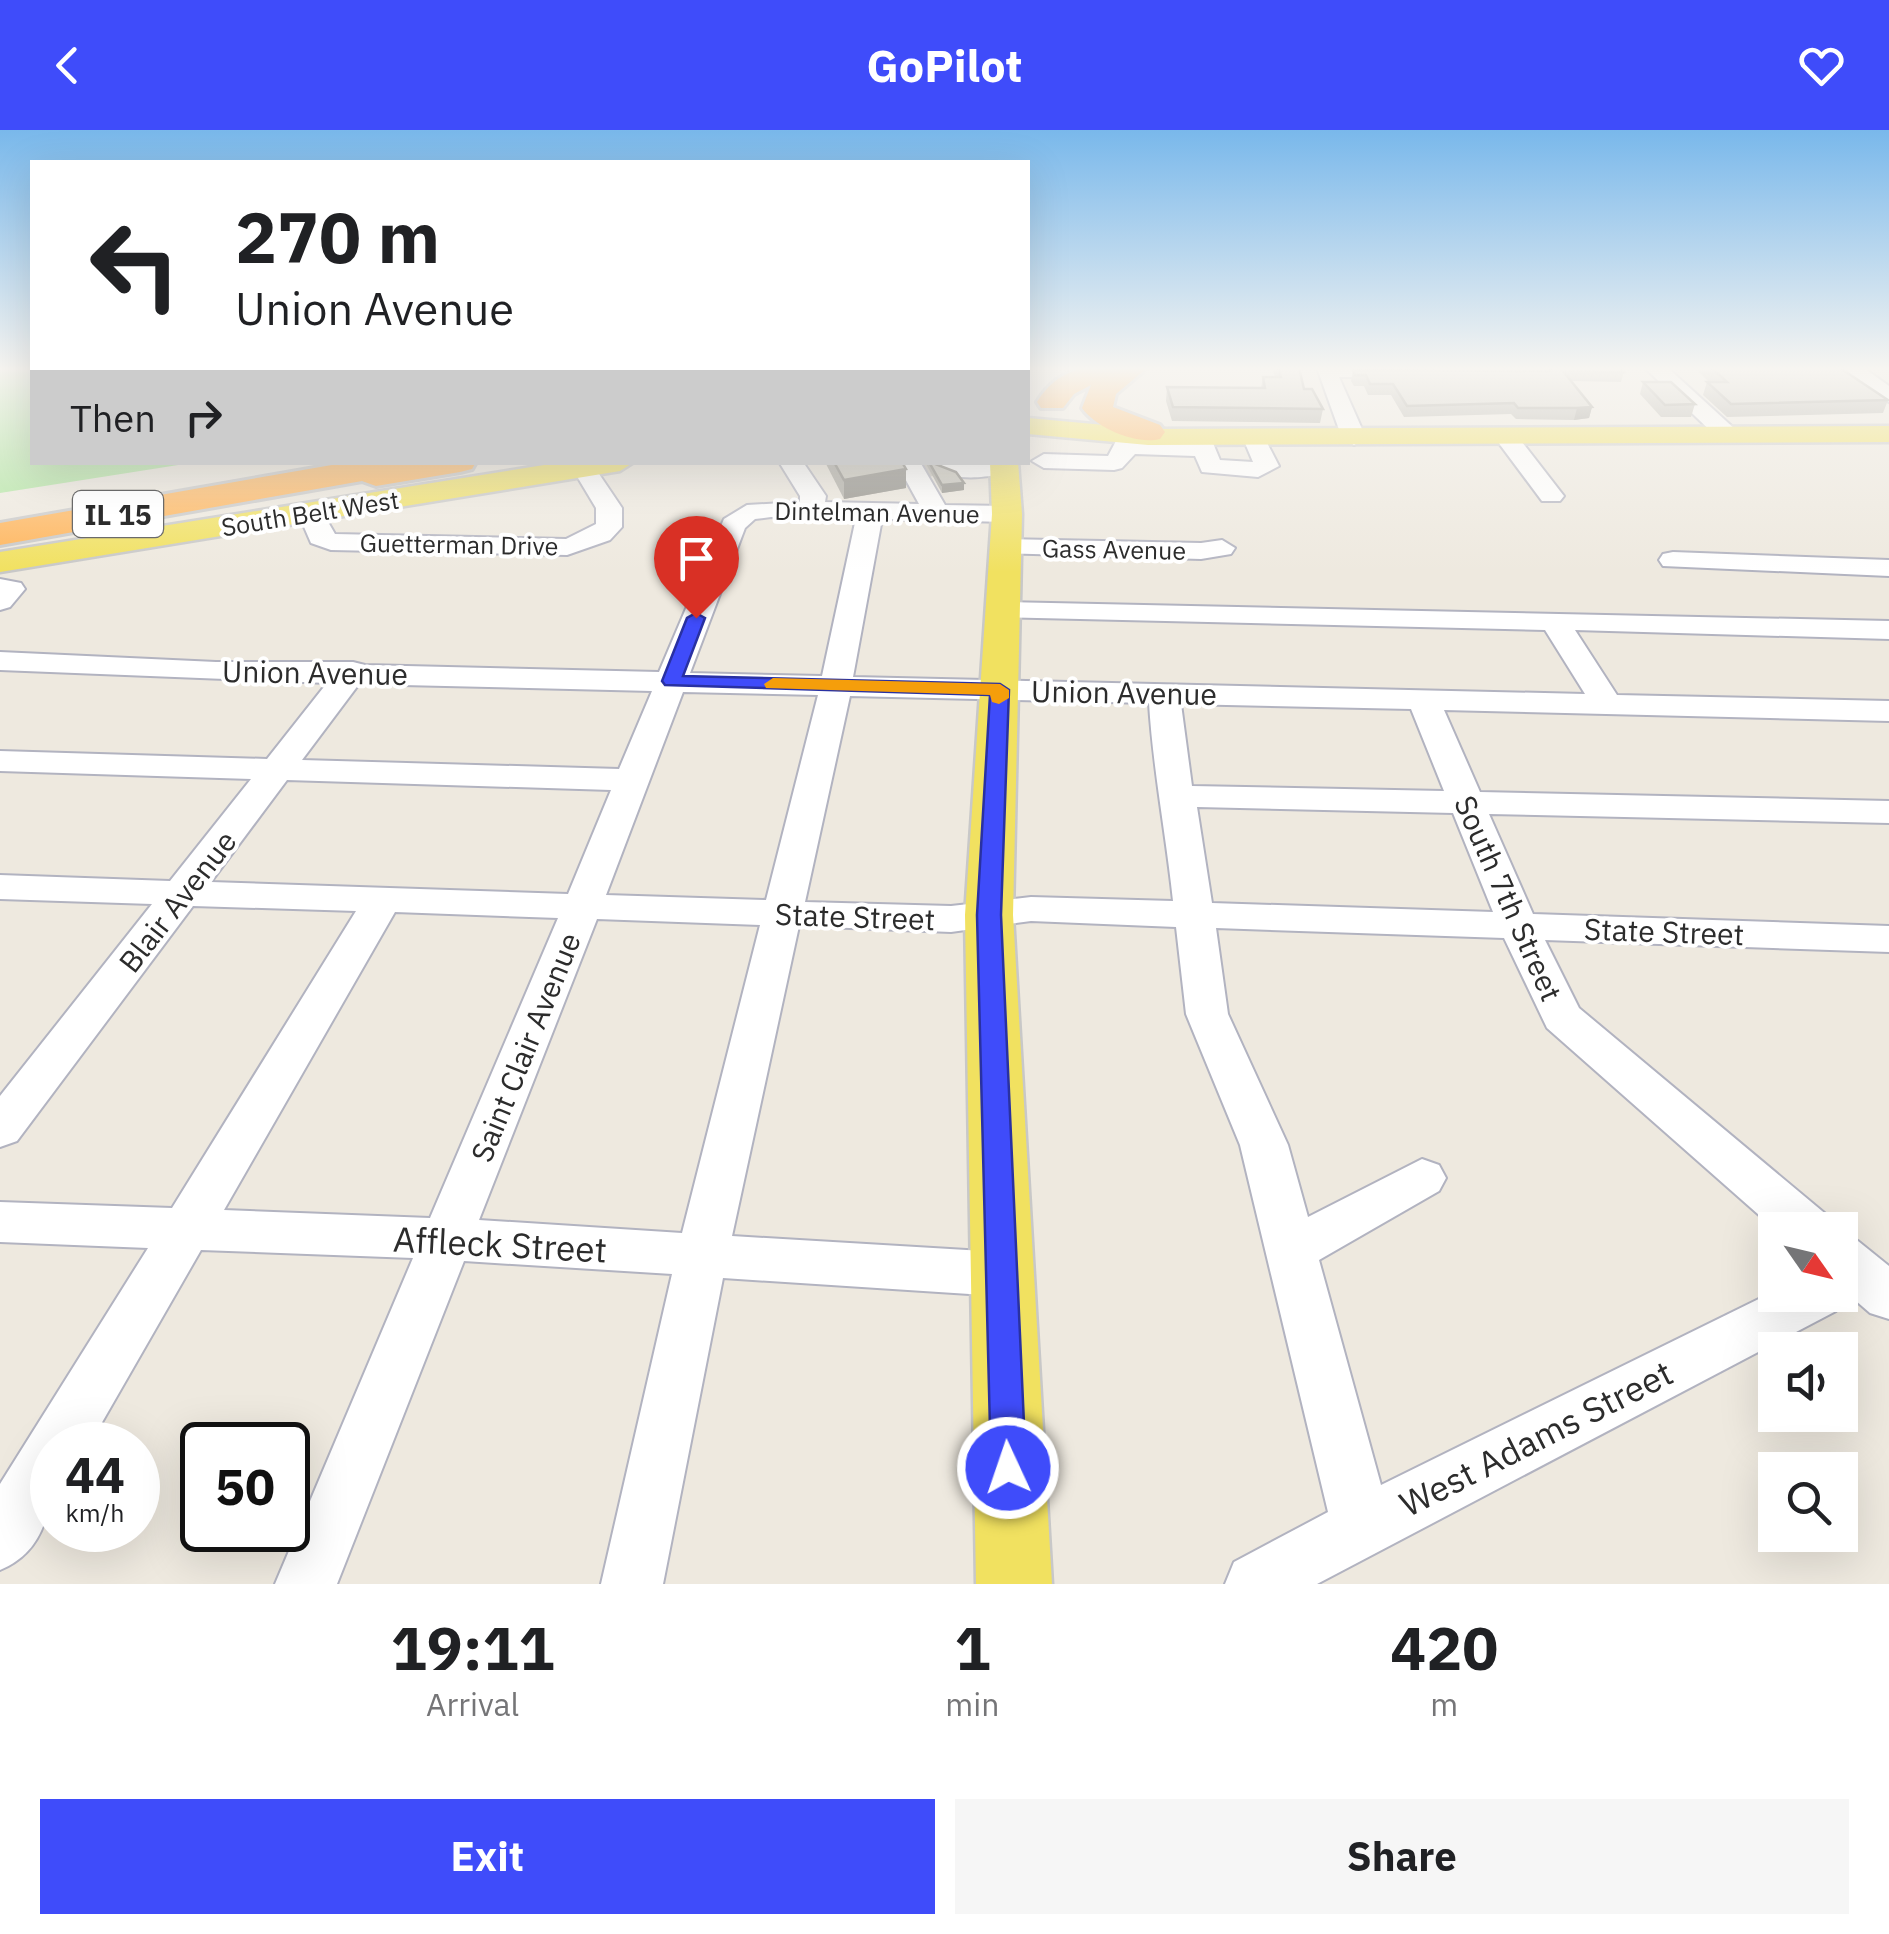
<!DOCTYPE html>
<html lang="en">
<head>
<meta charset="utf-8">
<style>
  :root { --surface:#fff; --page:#f6f6f6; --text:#202124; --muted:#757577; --accent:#3f4cfa }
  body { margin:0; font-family:"IBM Plex Sans",sans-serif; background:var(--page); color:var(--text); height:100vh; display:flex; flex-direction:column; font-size:38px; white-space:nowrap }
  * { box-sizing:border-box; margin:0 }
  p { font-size:32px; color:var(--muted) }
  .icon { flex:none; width:55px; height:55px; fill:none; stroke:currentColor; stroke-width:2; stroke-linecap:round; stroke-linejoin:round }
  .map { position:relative; height:1454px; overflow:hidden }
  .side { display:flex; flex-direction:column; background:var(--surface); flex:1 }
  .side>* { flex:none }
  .banner { position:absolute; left:30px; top:30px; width:1000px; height:305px; border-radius:0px; box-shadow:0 10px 40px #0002; background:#fff; color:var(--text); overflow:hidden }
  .needle { width:65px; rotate:124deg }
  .controls { position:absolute; left:1758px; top:1082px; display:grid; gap:20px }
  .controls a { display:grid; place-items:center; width:100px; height:100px; border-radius:0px; background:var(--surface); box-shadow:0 10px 40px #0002; font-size:50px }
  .speed { position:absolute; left:30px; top:1292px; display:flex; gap:20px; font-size:50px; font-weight:700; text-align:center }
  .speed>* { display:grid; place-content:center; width:130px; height:130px; border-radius:50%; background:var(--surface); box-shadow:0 10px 40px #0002; line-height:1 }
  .speed small { font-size:25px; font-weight:400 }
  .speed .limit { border:5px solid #111; border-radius:15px; background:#fff; color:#111 }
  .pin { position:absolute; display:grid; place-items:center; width:85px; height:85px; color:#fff; margin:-102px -42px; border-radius:50% 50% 50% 0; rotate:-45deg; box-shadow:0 0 10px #0007 }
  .pin .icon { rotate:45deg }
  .me { position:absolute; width:110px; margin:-55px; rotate:357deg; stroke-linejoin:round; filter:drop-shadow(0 0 8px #0008) }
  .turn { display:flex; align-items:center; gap:35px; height:210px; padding:0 40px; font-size:45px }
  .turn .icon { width:130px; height:130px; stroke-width:2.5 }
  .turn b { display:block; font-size:70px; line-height:85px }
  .then { display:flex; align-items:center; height:95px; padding:0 40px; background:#0003; gap:20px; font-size:38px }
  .eta { display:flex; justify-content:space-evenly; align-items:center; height:170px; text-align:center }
  .eta b { font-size:60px; font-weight:800; line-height:70px }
  .cta { display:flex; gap:20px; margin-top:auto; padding:20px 40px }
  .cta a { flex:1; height:115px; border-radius:0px; background:var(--accent); color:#fff; font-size:40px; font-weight:800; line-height:115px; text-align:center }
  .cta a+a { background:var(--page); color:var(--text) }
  header { display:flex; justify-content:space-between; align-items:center; height:130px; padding:0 40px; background:var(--accent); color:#fff; font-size:45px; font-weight:800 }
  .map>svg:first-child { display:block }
</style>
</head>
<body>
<header><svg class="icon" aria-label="back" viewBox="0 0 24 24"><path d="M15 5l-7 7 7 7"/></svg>GoPilot<svg class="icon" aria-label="heart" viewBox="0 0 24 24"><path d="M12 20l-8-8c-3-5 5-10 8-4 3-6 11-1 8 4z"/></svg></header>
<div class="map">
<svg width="1889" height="1454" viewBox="0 0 1889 1454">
  <rect width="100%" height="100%" fill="#eee9df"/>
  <path fill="#ace49c" d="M0 238H32V332L191 333 0 363Z"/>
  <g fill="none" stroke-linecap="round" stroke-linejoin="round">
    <path stroke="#c7c3bb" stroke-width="24" stroke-dasharray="24 11" stroke-linecap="butt" d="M923 335 944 333"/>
    <g stroke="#b2b3c0" stroke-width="4">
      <g id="minor">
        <path d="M1317 238H1529L1530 241 1520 247H1339L1366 308 1354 315 1342 308Z"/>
        <path d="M1645 238H1668L1737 301 1740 306 1737 311H1721Z"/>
        <path d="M1840 238H1864L1889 256V272Z"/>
        <path d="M1132 294 1143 301 1141 310 1190 312 1192 301H1208L1220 330 1253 332 1242 306 1245 301H1261L1279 336 1258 347 1202 342 1195 326 1135 324 1122 338 1114 340 1044 338 1032 331 1044 324 1108 326 1124 296Z"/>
        <path d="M1507 301 1515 303 1560 361 1564 366 1560 371H1542L1495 308Z"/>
        <path d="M591 332 622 378V397L610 410 567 425 331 420 311 413 298 383 302 378H320L335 404 566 409 596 394V378L572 338 575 333Z"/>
        <path d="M779 332H803L826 366 825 372 919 374 896 332H920L945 375 1007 376 1020 384 1007 392 882 389 853 547 1585 564 1545 500 992 487 987 481 992 475 1002 472 1889 491V509L1575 500 1617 565 1889 571V591L1444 580 1480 662 1889 671V693L1489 684 1533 784 1889 796V822L1545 810 1579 878 1828 1086 1835 1100H1776L1547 898 1504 808 1216 798 1228 884 1288 1015 1308 1087 1422 1029 1439 1035 1446 1048 1439 1061 1319 1130 1381 1355 1775 1161V1165H1840V1158L1843 1165 1836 1181 1317 1454H1225L1234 1432 1328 1382 1240 1015 1186 884 1176 797 1031 791 951 802 799 796 732 1106 1000 1122 1018 1129 1026 1144 1018 1159 1000 1166 723 1148 663 1454H601L672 1144 464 1131 337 1454H275L413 1128 201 1120 89 1315H52C52 1364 53 1418 0 1440V1354L148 1118 0 1112V1072L172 1078 356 781 193 776 17 1011 0 1017V966L152 774 0 769V745L170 751 251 649 0 641V621L267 629 327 553 0 540V522L216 532H353L365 535 659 542 724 389 747 375 800 372V366ZM771 387 856 388 822 546 690 543 745 398 755 389ZM359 554 652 561 619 639 302 630ZM683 562 818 565 766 770 606 765ZM850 566 1149 573C1153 640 1166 704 1173 771L1031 767 951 776 805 772ZM1181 574 1411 579 1444 661 1192 656ZM287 650 611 660 568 764 211 752ZM1197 677 1453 683 1493 782 1212 773ZM395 782 558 788 430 1088 224 1080ZM597 789 760 795 682 1103 479 1090Z"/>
        <path d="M946 332H1014L1016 336C1003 349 950 352 937 339Z"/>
        <path d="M1005 409 1201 413 1222 410 1235 418 1231 424 1201 429 996 423 992 417Z"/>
        <path d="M1673 422 1889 430V446L1663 436 1659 430 1663 424Z"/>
        <path d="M0 449 21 453 25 459 10 477 0 480Z"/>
        <path d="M1840 1105 1858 1111 1889 1136V1189L1870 1183 1840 1157Z"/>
      </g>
    </g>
    <g stroke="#c8c8c8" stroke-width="5">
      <g id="major">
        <path d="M1028 288 1148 299 1889 296V312L1148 315 1028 304Z"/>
        <path d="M563 332H634L620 341 0 442V422Z"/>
        <path d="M990 332H1018L1022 384 1013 785 1052 1454H976L965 785 992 384Z"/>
      </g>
    </g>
    <g stroke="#c8c8c8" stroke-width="6">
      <g id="highway">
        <path d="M1082 238H1147L1116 264 1113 277 1160 295 1165 302 1160 309C1136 315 1096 298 1082 278L1091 255 1074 264 1063 278H1041L1037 272C1049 253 1061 245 1082 238Z"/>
        <path d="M349 332H476L472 339 460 342 376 356 362 351 0 415V393Z"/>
      </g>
    </g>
    <use href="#minor" fill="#fff" fill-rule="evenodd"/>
    <use href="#major" fill="#f1e160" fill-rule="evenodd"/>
    <use href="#highway" fill="#ffb459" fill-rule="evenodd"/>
  </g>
  <g fill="#adaba3">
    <path d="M1272 238H1299L1304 259 1323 279 1320 293 1172 291 1166 271 1167 257 1261 258 1263 247H1275Z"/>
    <path d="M1695 238H1840L1888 270 1883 283 1727 287 1703 265 1707 252H1709Z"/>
    <path d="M1353 240 1549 241 1624 242 1621 252 1571 251 1592 277 1589 288 1574 290 1516 289 1511 284 1404 287 1391 265H1368L1364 256H1354L1351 251Z"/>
    <path d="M1643 252 1695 274 1691 287H1661L1640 264Z"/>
    <path d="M825 332H902L906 339V358L844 369Z"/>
    <path d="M925 332H939L936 335 964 353V360L942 363Z"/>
  </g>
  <g fill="#8d8b84">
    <path d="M1592 277 1589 288 1574 290 1577 278Z"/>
    <path d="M906 339V358L844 369V350Z"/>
    <path d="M964 353V360L942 363V355Z"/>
  </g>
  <g fill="#c9c7bd" stroke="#8d8b84" stroke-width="2.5">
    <path d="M1278 238H1299L1304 259H1312L1323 279 1173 277 1167 257 1265 258 1263 247H1281Z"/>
    <path d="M1552 238H1621L1624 242 1563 241 1592 277 1577 278H1518L1514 273 1407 276 1393 254H1370L1366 245H1355L1353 240 1549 241Z"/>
    <path d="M1712 238H1840L1888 270 1731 274 1707 252H1727Z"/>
    <path d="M1643 252H1671L1695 274 1665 275Z"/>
    <path d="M834 332H902L906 339 844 350Z"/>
    <path d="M929 332H935V334L956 342 964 353 942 355Z"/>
  </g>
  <linearGradient id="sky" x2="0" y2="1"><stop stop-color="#79b8eb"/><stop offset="0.54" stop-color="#f7f5f1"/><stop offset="1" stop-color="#f7f5f1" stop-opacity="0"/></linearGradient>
  <rect width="1889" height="442" fill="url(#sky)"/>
  <path fill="#3f4cfa" stroke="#2931a2" stroke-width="2.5" d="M696 483 705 488 683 546 1000 554 1009 560 1001 785 1026 1338 1021 1350 1008 1354 996 1350 991 1338 977 785 990 565 665 555 662 551 687 488Z"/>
  <path fill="#f59e0b" d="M773 548 1000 554 1009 560V568L999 574 992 572 990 565 766 558 764 554Z"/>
  <g text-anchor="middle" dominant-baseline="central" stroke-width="8" stroke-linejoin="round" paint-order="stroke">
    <g font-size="25" fill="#2c2c2c" stroke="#fff">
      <text transform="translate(877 382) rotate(1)">Dintelman Avenue</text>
      <text transform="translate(310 383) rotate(-9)">South Belt West</text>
      <text transform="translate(459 414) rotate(1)">Guetterman Drive</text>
      <text transform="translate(1114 419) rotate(1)">Gass Avenue</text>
    </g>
    <rect fill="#fff" stroke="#6b6b6b" stroke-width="2.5" x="73" y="361" width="90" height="46" rx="8"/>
    <g font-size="28" font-weight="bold" fill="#2c2c2c">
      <text x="118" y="384">IL 15</text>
    </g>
    <g font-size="30" fill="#2c2c2c" stroke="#fff">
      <text transform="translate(315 542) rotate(1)">Union Avenue</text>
      <text transform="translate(1124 562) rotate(1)">Union Avenue</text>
      <text transform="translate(1509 768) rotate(66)">South 7th Street</text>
      <text transform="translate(177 771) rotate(-52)">Blair Avenue</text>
      <text transform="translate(855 786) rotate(2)">State Street</text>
      <text transform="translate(1664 801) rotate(2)">State Street</text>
      <text transform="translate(525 917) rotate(-68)">Saint Clair Avenue</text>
    </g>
    <g font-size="35" fill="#2c2c2c" stroke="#fff">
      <text transform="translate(500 1114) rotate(3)">Affleck Street</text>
      <text transform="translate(1536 1308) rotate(-27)">West Adams Street</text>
    </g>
  </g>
</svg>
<div class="controls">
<a><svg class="needle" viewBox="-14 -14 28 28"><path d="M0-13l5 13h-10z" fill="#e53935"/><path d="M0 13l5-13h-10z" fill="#757577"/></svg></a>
<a><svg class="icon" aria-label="sound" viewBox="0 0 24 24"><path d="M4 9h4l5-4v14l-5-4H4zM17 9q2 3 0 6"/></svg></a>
<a><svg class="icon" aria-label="search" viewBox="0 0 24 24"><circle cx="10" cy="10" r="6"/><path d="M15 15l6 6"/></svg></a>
</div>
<div class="speed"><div>44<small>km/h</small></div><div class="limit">50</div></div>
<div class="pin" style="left:696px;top:488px;background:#d93025"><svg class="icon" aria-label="arrive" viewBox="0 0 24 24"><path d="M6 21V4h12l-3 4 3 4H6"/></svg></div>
<svg class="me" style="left:1008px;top:1338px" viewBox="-20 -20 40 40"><circle r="17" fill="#3f4cfa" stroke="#fff" stroke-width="3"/><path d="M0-11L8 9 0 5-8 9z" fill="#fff"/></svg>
<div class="banner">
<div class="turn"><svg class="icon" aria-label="left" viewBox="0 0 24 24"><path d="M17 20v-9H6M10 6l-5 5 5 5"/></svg><div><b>270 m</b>Union Avenue</div></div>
<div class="then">Then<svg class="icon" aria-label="right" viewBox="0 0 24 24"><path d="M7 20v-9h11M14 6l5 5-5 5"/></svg></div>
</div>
</div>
<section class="side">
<div class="eta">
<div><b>19:11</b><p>Arrival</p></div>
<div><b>1</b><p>min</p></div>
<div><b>420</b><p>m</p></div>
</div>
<div class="cta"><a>Exit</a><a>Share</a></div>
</section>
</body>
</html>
